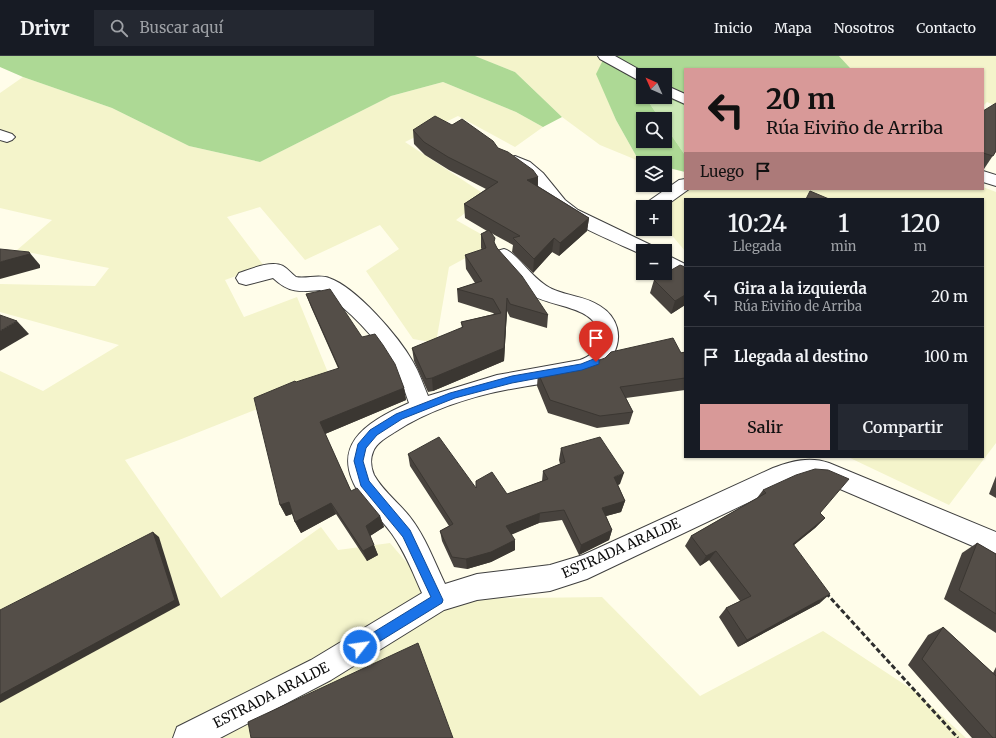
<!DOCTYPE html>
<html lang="es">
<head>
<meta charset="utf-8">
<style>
  :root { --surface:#171b24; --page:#242831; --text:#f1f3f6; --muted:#9ea1a6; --line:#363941; --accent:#d89998 }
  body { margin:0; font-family:Merriweather,serif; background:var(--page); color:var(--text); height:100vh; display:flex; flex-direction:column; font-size:15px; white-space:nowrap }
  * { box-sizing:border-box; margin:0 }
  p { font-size:13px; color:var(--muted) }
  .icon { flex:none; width:22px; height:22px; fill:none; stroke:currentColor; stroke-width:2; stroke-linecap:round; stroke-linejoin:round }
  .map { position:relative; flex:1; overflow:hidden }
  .sheet { position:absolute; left:684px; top:142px; width:300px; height:260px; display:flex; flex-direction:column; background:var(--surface); border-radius:0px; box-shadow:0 1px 3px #0004 }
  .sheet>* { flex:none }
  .hud { position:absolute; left:684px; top:12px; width:300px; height:122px; border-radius:0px; box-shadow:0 1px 3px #0004; background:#d89998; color:#111; overflow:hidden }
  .needle { width:26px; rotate:315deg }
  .tools { position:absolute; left:636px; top:12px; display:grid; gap:8px }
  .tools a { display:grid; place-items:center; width:36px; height:36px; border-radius:0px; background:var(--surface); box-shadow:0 1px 3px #0004; font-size:20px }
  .pin { position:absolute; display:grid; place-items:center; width:34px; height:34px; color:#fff; margin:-41px -17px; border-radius:50% 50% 50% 0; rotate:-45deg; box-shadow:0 0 4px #0007 }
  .pin .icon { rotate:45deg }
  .me { position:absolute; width:44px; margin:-22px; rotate:60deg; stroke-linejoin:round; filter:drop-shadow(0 0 3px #0008) }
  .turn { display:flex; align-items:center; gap:14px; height:84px; padding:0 16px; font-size:18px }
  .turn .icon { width:52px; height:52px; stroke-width:2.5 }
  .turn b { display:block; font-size:28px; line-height:34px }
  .then { display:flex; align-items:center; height:38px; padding:0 16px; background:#0003; gap:8px; font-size:15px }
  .eta { display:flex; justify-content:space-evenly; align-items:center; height:68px; text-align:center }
  .eta b { font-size:24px; font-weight:600; line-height:28px }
  .button { display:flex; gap:8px; margin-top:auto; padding:8px 16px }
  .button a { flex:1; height:46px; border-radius:0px; background:var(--accent); color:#111; font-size:16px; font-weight:600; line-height:46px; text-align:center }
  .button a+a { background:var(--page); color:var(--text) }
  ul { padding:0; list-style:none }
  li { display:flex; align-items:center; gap:12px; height:60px; padding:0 16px; border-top:1px solid var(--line) }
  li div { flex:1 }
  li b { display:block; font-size:15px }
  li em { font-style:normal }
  header { display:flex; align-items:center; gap:24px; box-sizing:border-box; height:56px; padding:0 20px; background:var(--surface); border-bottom:1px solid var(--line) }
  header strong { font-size:19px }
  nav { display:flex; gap:22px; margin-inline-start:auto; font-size:14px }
  .search { width:280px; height:36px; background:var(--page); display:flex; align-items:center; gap:10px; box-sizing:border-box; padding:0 14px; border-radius:0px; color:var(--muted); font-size:15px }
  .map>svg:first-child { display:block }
</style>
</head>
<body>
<header>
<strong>Drivr</strong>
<div class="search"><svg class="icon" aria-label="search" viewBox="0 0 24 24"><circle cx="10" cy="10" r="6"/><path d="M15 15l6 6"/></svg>Buscar aquí</div>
<nav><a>Inicio</a><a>Mapa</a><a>Nosotros</a><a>Contacto</a></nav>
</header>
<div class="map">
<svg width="996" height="682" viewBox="0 0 996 682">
  <rect width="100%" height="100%" fill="#fffdea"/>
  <g fill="#f4f4cb">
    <path d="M474 0H605L597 18 616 64 639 105 600 89 562 61 515 16Z"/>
    <path d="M839 0H996V50L987 46 983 50V13H851Z"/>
    <path d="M23 21 112 52 189 90 260 106 391 40 443 26 516 56 543 71 515 91 458 60 405 86 487 140 456 164 495 186 449 211 436 287 413 283 366 215 399 193 380 169 305 204 260 151 227 161 264 210 225 224 244 261 297 241 331 324 179 384 125 404 221 542 321 471 338 494 390 487 438 543 602 541 700 640 823 575 916 636 966 682H0V315L43 335 119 289 0 256V228L95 230 109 212 17 194 52 164 0 152V37Z"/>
    <path d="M983 131 996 136V387L949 449 848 401H983V143H685V195L665 171V151H652L685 133H983Z"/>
  </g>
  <path fill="#cbe8b5" d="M652 41H664L685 50V99L665 70V63H660L648 45Z"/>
  <g fill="#add995">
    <path d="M0 0H475L515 16 562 61 543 71 516 56 443 26 391 40 260 106 189 90 112 52 23 21 0 11Z"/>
    <path d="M605 0H839L851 13H685V50L664 41 665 19H643V41H652L648 45 660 63H643V85H665V70L685 99V116L665 111V107L639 105 616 64 596 18Z"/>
  </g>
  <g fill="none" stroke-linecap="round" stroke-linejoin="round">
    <g stroke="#3f3f3f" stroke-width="2">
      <g id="minor">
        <path d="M598 0H615L649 19H643V25L638 24 600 3Z"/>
        <path d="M665 29 685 38V48L665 39Z"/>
        <path d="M0 74 12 78 15 81 12 84 7 86 0 84Z"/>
        <path d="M515 100 530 106 543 117 565 144 578 154 655 191 658 195H643V199C618 187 573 170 554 152 545 144 539 133 530 124 524 118 510 110 507 105L509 102Z"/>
        <path d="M983 115 996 119V130L983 126Z"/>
        <path d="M685 123V133H689L664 151H643L646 147 679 124Z"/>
        <path d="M504 193C517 196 532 224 552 233 567 240 585 240 600 250 618 261 623 281 613 299 610 304 607 310 602 313 578 325 548 326 522 331 479 338 432 352 395 376 387 381 376 387 373 396 370 403 371 412 374 419 383 435 399 447 410 461 425 480 434 505 445 528L477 518 550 509 583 499 773 412C791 405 810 400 829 407L996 476V500L819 424 806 423 785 429 587 523 550 535 477 544 444 554 331 624 220 682H173L177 671 311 604 422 537C413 517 405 496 392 478 383 465 371 455 363 443 326 391 364 367 409 347 405 336 401 322 395 312 375 281 351 255 320 234 299 236 289 237 273 222L246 229 239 227 236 222 239 217C251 213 271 204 283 210 288 213 292 218 296 221 306 223 319 218 329 222 356 231 399 281 413 306 419 316 423 328 428 340L497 319 580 304C589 301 596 296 598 285 604 250 552 252 532 239 517 230 504 214 495 199L497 195Z"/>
        <path d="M665 198 685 208V224L678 222 665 213Z"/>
      </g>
    </g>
    <path stroke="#2e2e2e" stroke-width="3" stroke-dasharray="5 2.5" stroke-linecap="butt" d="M826 537 958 682"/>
    <use href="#minor" fill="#fff" fill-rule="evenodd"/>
  </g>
  <g fill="#48433e">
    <path d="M983 55 996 95 984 113H983Z"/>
    <path d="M413 74 498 92 538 121V130L589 162 587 175 559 200 552 196 533 217 512 196 513 189 491 177 495 188 497 192 548 259 547 272 510 261 507 255 504 305 433 335 428 336 414 305 412 292 462 272 461 266 494 258 493 257 458 246 457 233 475 227 466 213 465 199 482 194 481 192V178L487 175 465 162 464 148 486 133 449 114 425 99 414 88Z"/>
    <path d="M685 211V249L671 258 650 237 654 224Z"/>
    <path d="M306 238 362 281 404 332 406 344 325 378 351 435 380 460 384 471 370 480 378 499 367 505 336 458 301 477 295 466 292 458 286 460 280 449 338 312 311 251Z"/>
    <path d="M685 296V334L626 342 633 356 629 368 597 372 548 357 537 330 538 317Z"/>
    <path d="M561 392 620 428 618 429 625 445 621 456 606 460 612 474 609 484 579 499 562 464 539 467 511 478 515 494 491 506 467 513 454 511 442 485 440 475 449 470 410 410 408 398 476 432 507 438 542 425 543 415 560 408 559 404Z"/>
    <path d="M996 420V442L989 438Z"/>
    <path d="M763 434 820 457 825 462 815 472 794 489 820 547 738 591 719 561 726 552 740 545 709 504 700 510 685 490 691 480 757 442Z"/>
    <path d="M977 487 996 498V577L944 543 962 497Z"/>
    <path d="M943 571 993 617 996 611V682H972L908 609 928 579Z"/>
  </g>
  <g fill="#3b3732">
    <path d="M538 121 537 135 527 124Z"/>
    <path d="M589 162 587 175 559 200 560 187Z"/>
    <path d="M554 182 552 196 533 217 534 203Z"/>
    <path d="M29 196 40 209V212L0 223V206Z"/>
    <path d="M685 239V249L671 258 675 245Z"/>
    <path d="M507 242V255L504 305 433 335 432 322 504 292Z"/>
    <path d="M17 265 29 278 0 295V275Z"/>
    <path d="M404 332 406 344 325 378 320 366Z"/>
    <path d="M624 417 620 428 610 432 614 421Z"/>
    <path d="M625 445 621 456 599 462 602 452Z"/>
    <path d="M289 446 295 457 286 460 280 449Z"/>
    <path d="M331 447 336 458 301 477 295 466Z"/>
    <path d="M540 457 539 467 506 481V470Z"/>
    <path d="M380 460 384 471 370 480 366 470Z"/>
    <path d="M825 462 815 472 784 497 793 488Z"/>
    <path d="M612 474 609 484 579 499 581 489Z"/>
    <path d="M153 476 159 481 180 549 0 647V639Z"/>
    <path d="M515 484V494L491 506 467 513 466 503Z"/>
    <path d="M374 489 378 499 367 505 363 495Z"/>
    <path d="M716 495 709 504 700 510 706 500Z"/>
    <path d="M830 538 820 547 738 591 747 584Z"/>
  </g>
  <g fill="#544e48" stroke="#3b3732">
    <path d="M996 47V95L993 100 983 97V55Z"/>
    <path d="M435 60 452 69 462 63 493 85 498 92 508 96 533 114 538 121 527 124 589 162 560 187 554 182 534 203 513 182 520 180 464 148 498 126 448 101 424 86 413 74Z"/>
    <path d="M810 135 829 143H806Z"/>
    <path d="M489 174 495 182 494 186 497 192 522 220 548 259 510 248 507 242 504 292 432 322 426 323 412 292 463 271 461 266 501 257 493 243 457 233 482 225 465 199 486 192 481 178Z"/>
    <path d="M0 193 29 196 30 198 0 206Z"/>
    <path d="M680 209 685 211V239L675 245 654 224Z"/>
    <path d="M330 233 362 281 375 278 383 289 395 308 404 332 320 366 351 435 357 432 380 460 366 470 374 489 363 495 331 447 295 466 289 446 280 449 254 342 295 325 296 326 339 312 306 238Z"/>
    <path d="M0 259 17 265 0 275Z"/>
    <path d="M673 282 681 297 685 296V322L620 331 633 356 600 360 550 344 538 317 586 309 605 302 611 296Z"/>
    <path d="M439 381 476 432V425L492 416 507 438 548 423 543 415 565 406 561 392 600 381 624 417 614 421 625 445 602 452 612 474 581 489 564 454 540 457 506 470 515 484 491 496 466 503 452 501 440 475 453 468 408 398Z"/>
    <path d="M815 413 828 414 849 423 820 457 825 462 793 488 830 538 747 584 726 552 751 540 716 495 706 500 691 480 766 437 763 434 796 419Z"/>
    <path d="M153 476 175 544 0 639V554Z"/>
    <path d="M977 487 996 498V558L959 534Z"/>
    <path d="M943 571 996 620V682H993L922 603Z"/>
    <path d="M418 587 453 682H251L248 666Z"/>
  </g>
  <path fill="#1a73e8" stroke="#114b97" d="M596 302 599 303V308L582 314 512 327 455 342 402 363 377 379 366 392 363 405 369 425 410 474 443 544 442 547 364 595 360 597 356 595 354 591 356 587 431 541 403 481 361 430 354 405 358 388 370 374 396 358 450 337 512 320 581 308Z"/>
  <g text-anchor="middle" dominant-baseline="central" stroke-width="4" stroke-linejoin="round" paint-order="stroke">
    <g font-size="14" fill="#0c0c0c" stroke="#fff">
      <text transform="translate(621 492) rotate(-24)">ESTRADA ARALDE</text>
      <text transform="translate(271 639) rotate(-27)">ESTRADA ARALDE</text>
    </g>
  </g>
</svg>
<div class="tools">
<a><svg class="needle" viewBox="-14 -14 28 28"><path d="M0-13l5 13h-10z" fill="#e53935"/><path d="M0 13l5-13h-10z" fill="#9ea1a6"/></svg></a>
<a><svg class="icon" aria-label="search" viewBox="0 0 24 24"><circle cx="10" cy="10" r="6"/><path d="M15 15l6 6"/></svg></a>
<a><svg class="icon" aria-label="layers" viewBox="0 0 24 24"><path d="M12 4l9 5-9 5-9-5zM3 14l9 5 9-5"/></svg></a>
<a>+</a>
<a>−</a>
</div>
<div class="pin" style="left:596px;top:306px;background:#d93025"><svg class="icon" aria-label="arrive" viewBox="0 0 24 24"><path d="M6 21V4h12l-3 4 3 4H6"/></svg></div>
<svg class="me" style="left:360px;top:591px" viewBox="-20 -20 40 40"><circle r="17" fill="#1a73e8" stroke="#fff" stroke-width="3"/><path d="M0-11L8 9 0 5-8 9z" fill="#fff"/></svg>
<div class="hud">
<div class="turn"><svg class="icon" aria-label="left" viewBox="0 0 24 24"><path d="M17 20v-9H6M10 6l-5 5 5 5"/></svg><div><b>20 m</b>Rúa Eiviño de Arriba</div></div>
<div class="then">Luego<svg class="icon" aria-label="arrive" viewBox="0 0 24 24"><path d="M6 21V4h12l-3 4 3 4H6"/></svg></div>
</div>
<section class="sheet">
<div class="eta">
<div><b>10:24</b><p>Llegada</p></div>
<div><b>1</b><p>min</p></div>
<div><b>120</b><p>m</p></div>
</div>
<ul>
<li><svg class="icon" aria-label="left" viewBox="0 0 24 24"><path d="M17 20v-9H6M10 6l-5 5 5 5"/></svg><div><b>Gira a la izquierda</b><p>Rúa Eiviño de Arriba</p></div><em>20 m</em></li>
<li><svg class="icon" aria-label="arrive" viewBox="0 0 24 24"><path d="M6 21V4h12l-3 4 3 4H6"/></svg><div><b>Llegada al destino</b></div><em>100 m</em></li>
</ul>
<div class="button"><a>Salir</a><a>Compartir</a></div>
</section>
</div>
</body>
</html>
